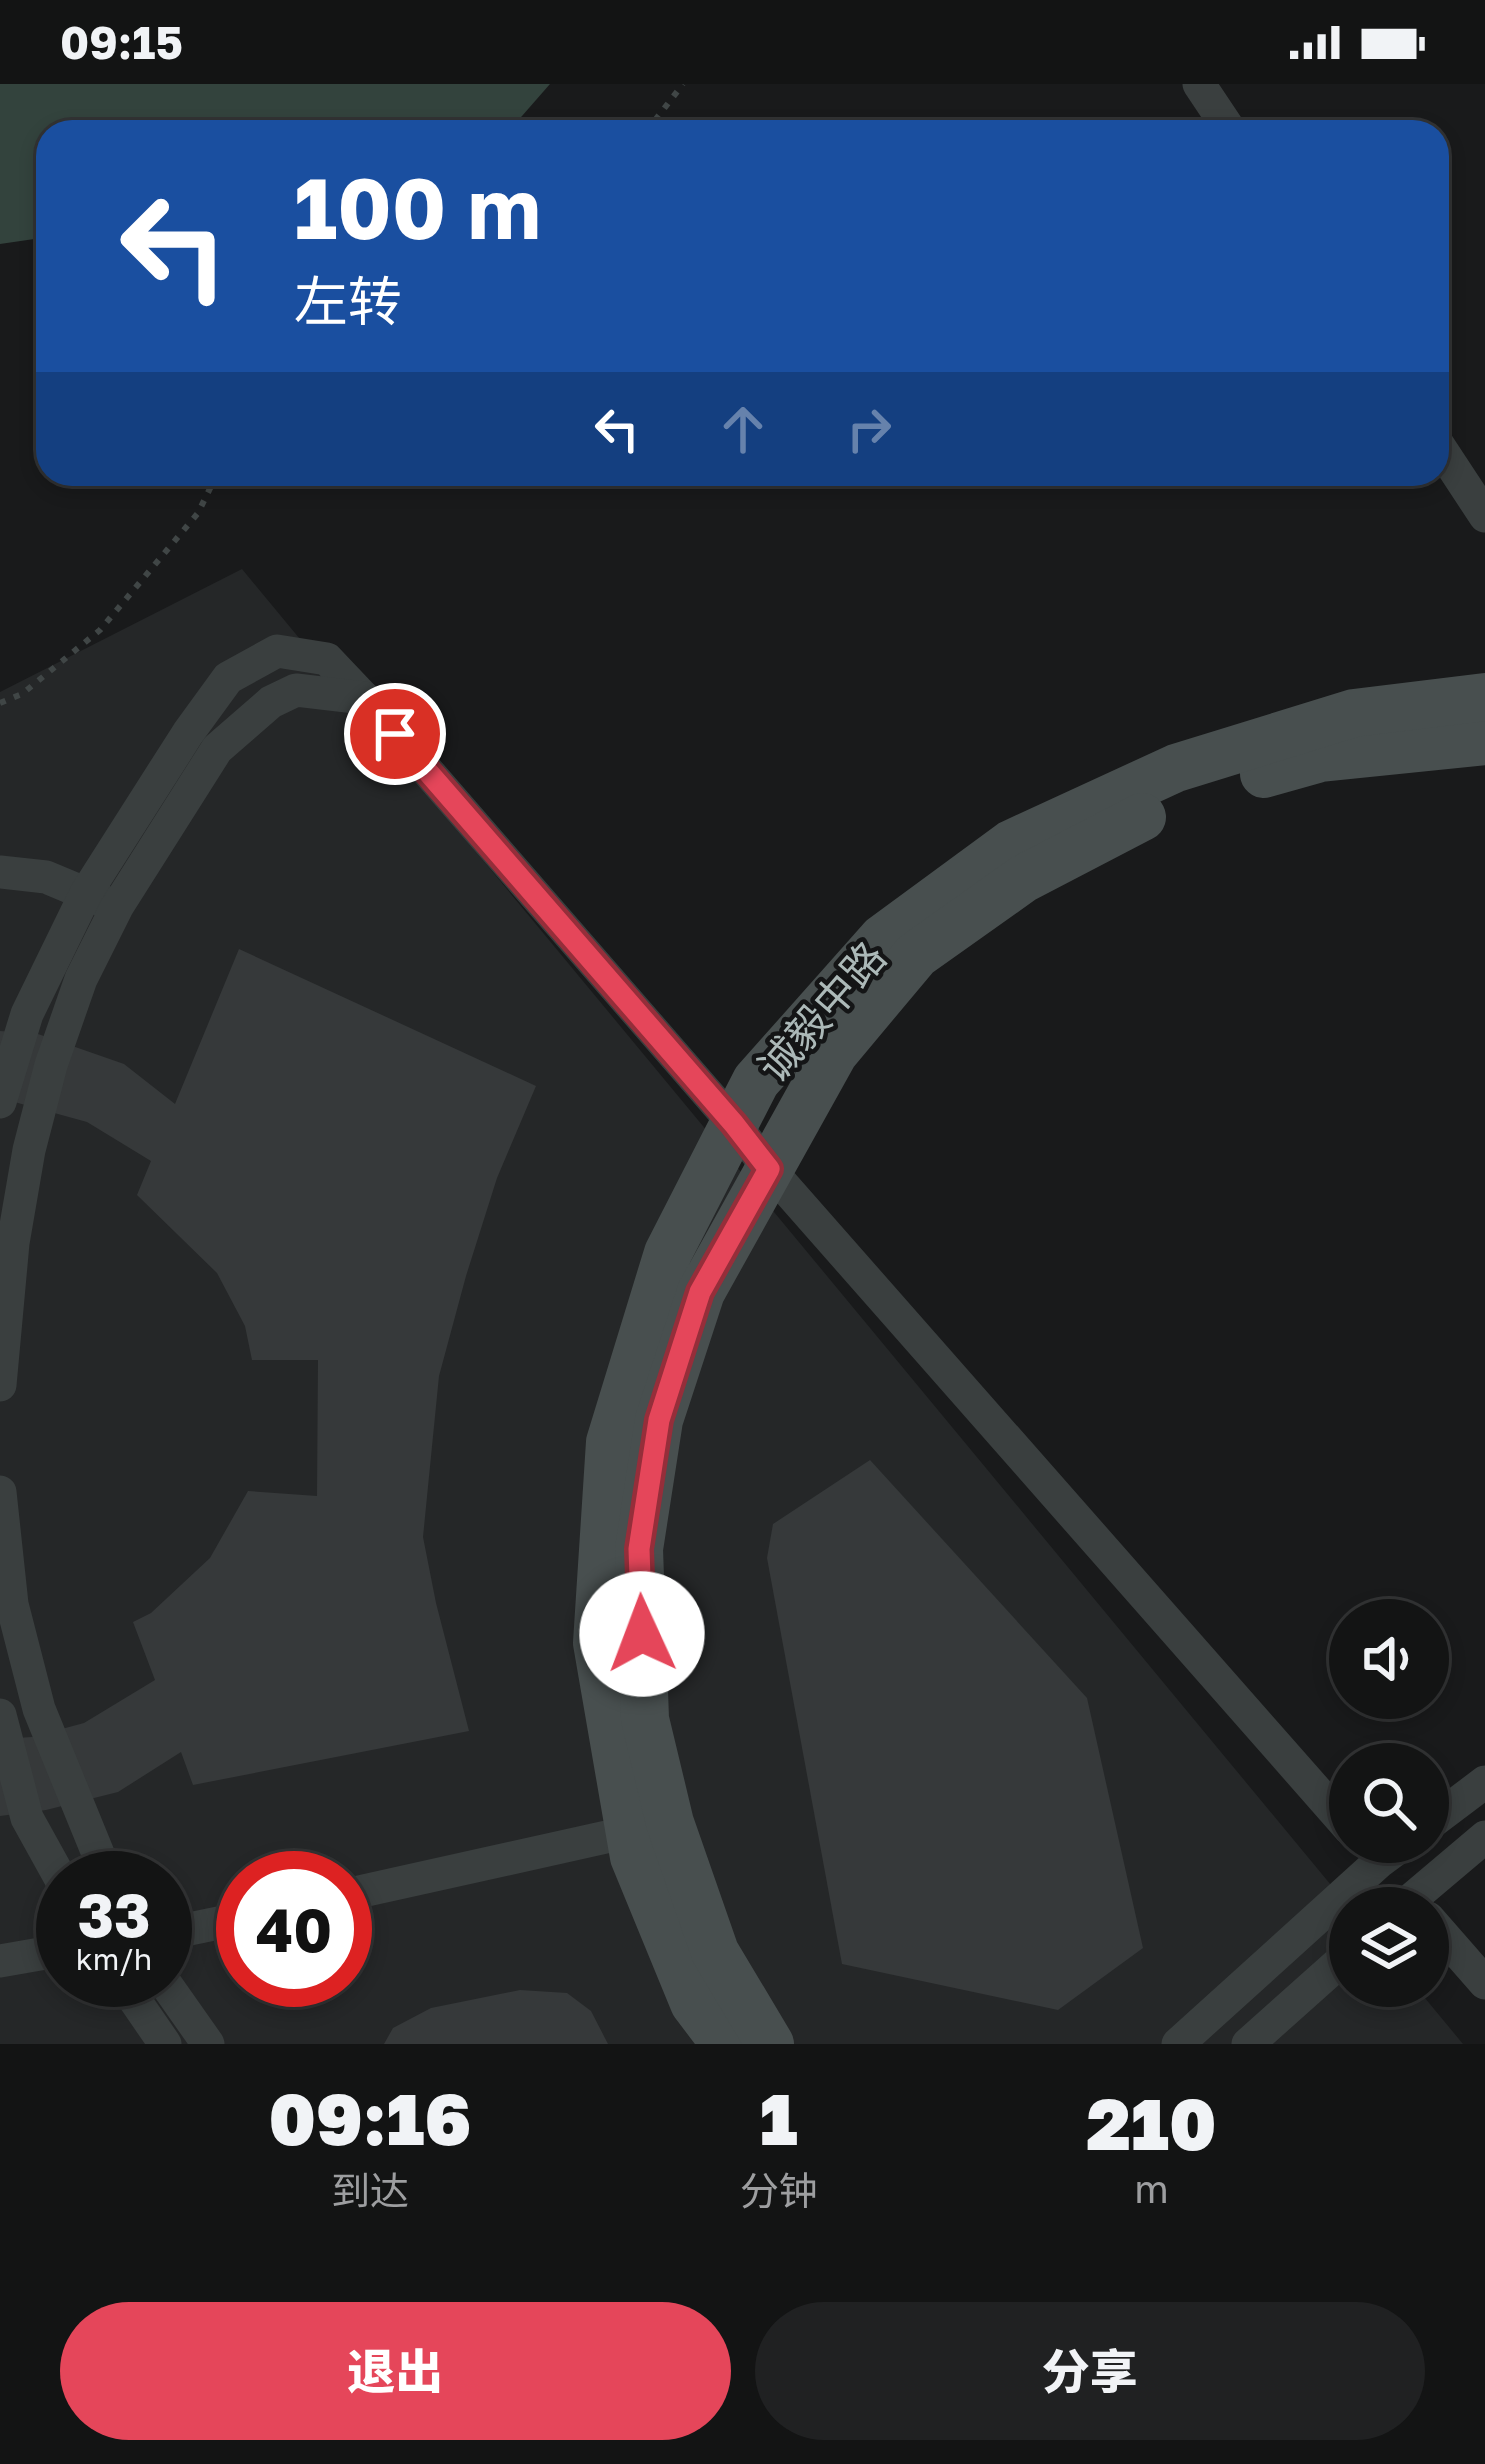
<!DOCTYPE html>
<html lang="zh">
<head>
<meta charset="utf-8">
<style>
  :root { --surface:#131414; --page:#202122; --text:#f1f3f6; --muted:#9d9ea0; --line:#323334; --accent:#e5465a }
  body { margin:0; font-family:"Golos Text","Noto Sans SC",sans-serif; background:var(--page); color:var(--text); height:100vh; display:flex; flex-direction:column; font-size:45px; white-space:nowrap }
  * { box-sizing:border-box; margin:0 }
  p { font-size:39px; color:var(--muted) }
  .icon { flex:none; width:66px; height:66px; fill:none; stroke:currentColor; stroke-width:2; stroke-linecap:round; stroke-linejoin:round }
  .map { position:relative; height:1960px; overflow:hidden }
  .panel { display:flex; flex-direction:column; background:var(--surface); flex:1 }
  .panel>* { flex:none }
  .guide { position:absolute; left:36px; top:36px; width:1413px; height:366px; border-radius:36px; box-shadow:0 6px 18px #0003,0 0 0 3px var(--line); background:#1a4fa0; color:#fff; overflow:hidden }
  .tools { position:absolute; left:1329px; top:1515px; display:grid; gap:24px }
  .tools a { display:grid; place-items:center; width:120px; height:120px; border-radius:50%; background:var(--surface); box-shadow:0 6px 18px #0003,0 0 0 3px var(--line); font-size:60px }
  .speed { position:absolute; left:36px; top:1767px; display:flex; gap:24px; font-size:60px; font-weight:700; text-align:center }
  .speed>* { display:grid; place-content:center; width:156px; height:156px; border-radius:50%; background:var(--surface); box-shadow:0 6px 18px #0003,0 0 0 3px var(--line); line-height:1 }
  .speed small { font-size:30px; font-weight:400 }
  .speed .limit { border:18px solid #d22; background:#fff; color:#111 }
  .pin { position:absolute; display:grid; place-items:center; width:102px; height:102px; color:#fff; margin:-51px; border:6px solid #fff; border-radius:50%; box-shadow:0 3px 12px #0007 }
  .me { position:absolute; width:132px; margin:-66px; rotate:358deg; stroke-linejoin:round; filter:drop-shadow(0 0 9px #0008) }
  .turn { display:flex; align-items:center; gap:42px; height:252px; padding:0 60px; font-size:54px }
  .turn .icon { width:156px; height:156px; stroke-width:2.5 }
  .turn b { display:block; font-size:84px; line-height:102px }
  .lanes { display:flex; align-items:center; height:114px; padding:0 60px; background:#0003; justify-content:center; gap:60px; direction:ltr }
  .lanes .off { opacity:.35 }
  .eta { display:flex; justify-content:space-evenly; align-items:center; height:204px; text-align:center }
  .eta b { font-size:72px; font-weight:800; line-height:84px }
  .cta { display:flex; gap:24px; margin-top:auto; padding:24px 60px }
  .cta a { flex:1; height:138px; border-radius:72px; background:var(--accent); color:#fff; font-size:48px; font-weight:800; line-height:138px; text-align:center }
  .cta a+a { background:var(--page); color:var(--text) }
  .status { display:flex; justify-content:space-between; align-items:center; height:84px; padding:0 60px; background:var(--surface); direction:ltr }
  .status svg { height:33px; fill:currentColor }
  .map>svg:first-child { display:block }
</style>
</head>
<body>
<div class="status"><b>09:15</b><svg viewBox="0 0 49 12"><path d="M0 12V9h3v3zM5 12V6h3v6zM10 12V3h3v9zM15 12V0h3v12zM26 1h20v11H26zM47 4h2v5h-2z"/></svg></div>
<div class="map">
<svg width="1485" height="1960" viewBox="0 0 1485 1960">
  <rect width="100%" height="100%" fill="#191a1b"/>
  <path fill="#252728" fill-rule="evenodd" d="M242 485 1350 1824V1902H1415L1463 1960H0V608ZM63 1794H165V1896H63ZM243 1794H345V1896H243Z"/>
  <path fill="#33433d" d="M0 0H550L508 48H48V153L0 160Z"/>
  <g fill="#36393a">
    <path d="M239 865 536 1002 497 1094 466 1192 439 1292 423 1453 436 1519 469 1647 193 1701 181 1668 118 1708 46 1726 0 1732V1655L32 1653 84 1639 155 1596 133 1538 151 1529 210 1474 248 1407 317 1412 318 1276H252L245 1242 217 1189 137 1111 151 1077 87 1038 0 1014V947L38 950 124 980 175 1020Z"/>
    <path d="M870 1376 1087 1614 1143 1864 1058 1926 842 1880 767 1474 773 1440Z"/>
    <path d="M520 1906 567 1909 591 1927 608 1960H384L393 1944 431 1924Z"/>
  </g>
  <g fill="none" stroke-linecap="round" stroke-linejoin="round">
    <g stroke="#404646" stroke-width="6" stroke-dasharray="6 9" stroke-linecap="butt">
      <path d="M646 48 683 0"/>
      <path d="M0 619 22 610 100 546 198 429 217 390"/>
    </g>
    <g stroke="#3a3f3f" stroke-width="33">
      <path d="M1199 0 1231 48"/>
      <path d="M1437 359 1485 432"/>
      <path d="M0 788 46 793 101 816"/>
      <path d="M0 1018 27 930 86 809 188 649 228 594 277 567 327 575 364 614 734 1040 769 1085 1350 1745"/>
      <path d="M0 1301 13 1159 29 1066 51 981 81 895 117 823 217 665 271 618 296 606 364 614"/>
      <path d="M0 1408 12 1520 39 1625 108 1794"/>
      <path d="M0 1631 27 1734 63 1799"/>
      <path d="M1428 1741 1485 1698"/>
      <path d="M345 1811 651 1743"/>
      <path d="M1401 1824 1485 1753"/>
      <path d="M1428 1834 1485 1899"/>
      <path d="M165 1850 243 1834"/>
      <path d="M0 1877 63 1866"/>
      <path d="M121 1896 165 1960"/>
      <path d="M163 1896 208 1960"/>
      <path d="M1178 1960 1379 1778 1406 1758"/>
      <path d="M1248 1960 1350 1869"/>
    </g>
    <g stroke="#484f4f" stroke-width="48">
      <path d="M1264 690 1321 674 1485 657"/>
      <path d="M725 1960 694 1919 634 1773 597 1559 610 1358 668 1169 756 997 883 854 1011 760 1176 684 1354 629 1485 613"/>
      <path d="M770 1960 715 1868 670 1739 645 1635 639 1465 659 1336 701 1208 834 969 916 871 1023 795 1142 733"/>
    </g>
  </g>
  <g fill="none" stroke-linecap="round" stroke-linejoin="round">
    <g stroke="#952e3a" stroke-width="30">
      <path id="route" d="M395 650 734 1040 769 1085 700 1208 659 1336 639 1465 642 1550"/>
    </g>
    <use href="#route" stroke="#e5465a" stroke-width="21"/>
  </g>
  <g text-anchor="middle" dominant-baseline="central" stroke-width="9" stroke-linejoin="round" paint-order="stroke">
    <g font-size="42" fill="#acb9b8" stroke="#141516">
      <text transform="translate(821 927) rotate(-49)">诚毅中路</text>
    </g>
  </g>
</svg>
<div class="tools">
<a><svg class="icon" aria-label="sound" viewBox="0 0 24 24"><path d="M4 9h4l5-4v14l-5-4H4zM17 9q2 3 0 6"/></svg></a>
<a><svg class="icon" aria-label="search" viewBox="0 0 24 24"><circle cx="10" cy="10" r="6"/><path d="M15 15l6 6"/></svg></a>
<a><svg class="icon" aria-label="layers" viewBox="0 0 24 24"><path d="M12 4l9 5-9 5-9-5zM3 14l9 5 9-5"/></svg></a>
</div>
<div class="speed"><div>33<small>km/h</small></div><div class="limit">40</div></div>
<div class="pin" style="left:395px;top:650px;background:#d93025"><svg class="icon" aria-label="arrive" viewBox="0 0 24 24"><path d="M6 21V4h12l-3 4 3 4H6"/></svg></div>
<svg class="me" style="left:642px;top:1550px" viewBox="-20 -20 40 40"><circle r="19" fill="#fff"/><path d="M0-13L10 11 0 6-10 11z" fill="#e5465a"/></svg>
<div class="guide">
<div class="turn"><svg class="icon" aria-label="left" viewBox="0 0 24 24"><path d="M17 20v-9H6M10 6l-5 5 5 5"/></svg><div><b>100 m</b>左转</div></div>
<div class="lanes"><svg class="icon" aria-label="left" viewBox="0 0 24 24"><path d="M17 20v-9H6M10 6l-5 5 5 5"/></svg><svg class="icon off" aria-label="ahead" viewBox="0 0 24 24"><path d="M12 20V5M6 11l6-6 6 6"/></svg><svg class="icon off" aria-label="right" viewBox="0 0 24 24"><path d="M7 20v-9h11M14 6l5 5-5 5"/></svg></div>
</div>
</div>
<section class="panel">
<div class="eta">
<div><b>09:16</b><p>到达</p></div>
<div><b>1</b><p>分钟</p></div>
<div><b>210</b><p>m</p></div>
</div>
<div class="cta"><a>退出</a><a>分享</a></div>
</section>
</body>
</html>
